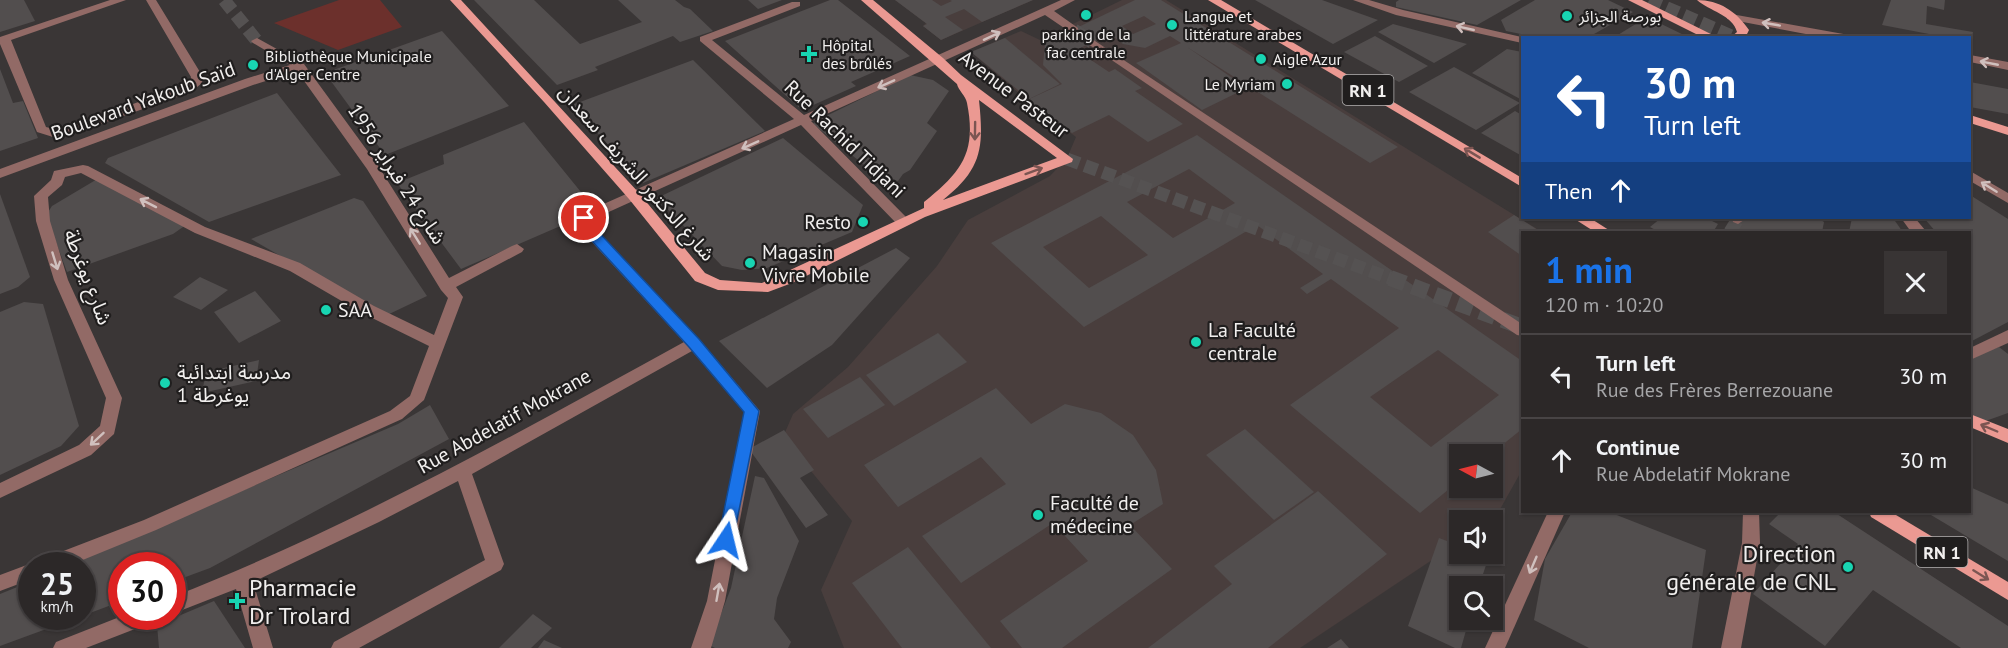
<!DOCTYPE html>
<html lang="en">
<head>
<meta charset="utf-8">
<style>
  :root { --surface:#2c2828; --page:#383434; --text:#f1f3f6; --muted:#a6a6a8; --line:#484445; --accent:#1a73e8 }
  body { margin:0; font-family:"PT Sans","Noto Sans Arabic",sans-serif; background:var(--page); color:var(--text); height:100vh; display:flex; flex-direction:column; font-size:22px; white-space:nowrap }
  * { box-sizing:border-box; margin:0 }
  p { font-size:20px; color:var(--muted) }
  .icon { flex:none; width:33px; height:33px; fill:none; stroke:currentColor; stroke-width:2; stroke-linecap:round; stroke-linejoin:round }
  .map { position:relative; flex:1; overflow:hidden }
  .sheet { position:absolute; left:1521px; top:231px; width:450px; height:282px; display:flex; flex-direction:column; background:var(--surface); border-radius:0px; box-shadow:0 2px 4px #0004,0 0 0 2px var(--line) }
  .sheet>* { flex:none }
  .top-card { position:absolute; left:1521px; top:36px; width:450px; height:183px; border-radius:0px; box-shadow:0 2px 4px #0004,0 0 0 2px var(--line); background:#1a4fa0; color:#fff; overflow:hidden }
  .needle { width:39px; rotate:277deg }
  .fabs { position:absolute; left:1449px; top:444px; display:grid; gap:12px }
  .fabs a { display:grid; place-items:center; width:54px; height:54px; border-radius:0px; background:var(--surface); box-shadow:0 2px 4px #0004,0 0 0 2px var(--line); font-size:30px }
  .speed { position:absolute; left:18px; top:552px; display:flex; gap:12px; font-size:30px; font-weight:700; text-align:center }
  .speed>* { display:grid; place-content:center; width:78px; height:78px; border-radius:50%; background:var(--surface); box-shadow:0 2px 4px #0004,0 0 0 2px var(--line); line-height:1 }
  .speed small { font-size:15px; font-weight:400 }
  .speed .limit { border:9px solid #d22; background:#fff; color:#111 }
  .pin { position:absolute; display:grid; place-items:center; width:51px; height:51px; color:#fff; margin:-26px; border:3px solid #fff; border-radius:50%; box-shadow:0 2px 6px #0007 }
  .me { position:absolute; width:66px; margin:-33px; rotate:10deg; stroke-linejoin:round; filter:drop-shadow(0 0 4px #0008) }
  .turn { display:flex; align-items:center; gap:21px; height:126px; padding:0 24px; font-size:27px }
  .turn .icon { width:78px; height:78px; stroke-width:2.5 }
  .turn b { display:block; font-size:42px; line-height:51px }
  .then { display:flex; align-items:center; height:57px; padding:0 24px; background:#0003; gap:12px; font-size:22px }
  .round { display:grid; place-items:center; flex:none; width:63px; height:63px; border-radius:0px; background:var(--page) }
  .summary { display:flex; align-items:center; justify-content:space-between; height:102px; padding:0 24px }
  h1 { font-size:36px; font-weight:600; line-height:45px; color:var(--accent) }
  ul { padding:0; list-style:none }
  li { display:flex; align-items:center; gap:18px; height:84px; padding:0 24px; border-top:2px solid var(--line) }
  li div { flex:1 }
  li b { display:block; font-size:22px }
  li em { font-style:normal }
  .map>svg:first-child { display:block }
</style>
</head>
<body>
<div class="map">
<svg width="2008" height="648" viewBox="0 0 2008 648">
  <rect width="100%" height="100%" fill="#3a3636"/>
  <g fill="#493e3d" fill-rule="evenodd">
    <path d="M895 0H1033L941 40 923 26 926 23Z"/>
    <path d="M1122 0H1166L1542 232H1522V470L1494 520H1460L1459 542 1300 648H844L821 590 852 521 783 437 793 414 848 367 937 266 968 220 1050 176 1067 158 1076 137 1027 100 971 52 1021 31 1040 40ZM1460 454H1492V488H1460Z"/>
  </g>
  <path fill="#6c302c" d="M339 0H380L402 27 338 50 274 23Z"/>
  <g fill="#524e4e" fill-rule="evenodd">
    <path d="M0 0H24L35 21 0 32Z"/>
    <path d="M474 0H534L580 44 642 22 618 0H675L684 7 690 9 713 31 680 42 673 36 595 67 598 70 557 85Z"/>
    <path d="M748 0H782L758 9Z"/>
    <path d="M830 0H838L910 56 851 82 856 86 802 110 725 41Z"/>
    <path d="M895 0H932L941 6 952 1 950 0H1033L982 22 964 9 945 17 963 30 941 40 923 26 927 24Z"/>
    <path d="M1135 0H1161L1398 147 1370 163 1187 47 1247 88 1202 110 1136 63 1181 43 1170 36 1145 48 1123 44 1110 34 1076 50 1109 72 1115 69 1142 88 1135 91 1183 124 1148 142 1109 115 1072 133 1027 100 1062 84 1043 65 1045 43ZM1144 16 1156 24 1133 34 1122 26Z"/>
    <path d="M1255 0H1322L1378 20 1333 44Z"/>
    <path d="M1399 0H1521L1477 25 1396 7V2Z"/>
    <path d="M1535 0H1608L1633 12 1587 38H1541L1506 31 1501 20Z"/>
    <path d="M1891 0H1945L1944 10 1927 6 1926 24 1973 32 1971 44 1970 38H1950L1882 25Z"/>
    <path d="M1647 17 1690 38H1613Z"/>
    <path d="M1393 24 1467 44 1434 63 1378 32Z"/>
    <path d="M442 31 509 106 385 155 325 73Z"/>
    <path d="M1375 36 1428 66 1399 82 1344 52Z"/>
    <path d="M1005 38 1060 84 1029 99 971 52Z"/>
    <path d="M1507 49 1522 52V100L1472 73Z"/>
    <path d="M693 60 765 131 643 183 572 105Z"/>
    <path d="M1454 67 1520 103 1476 130 1409 92Z"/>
    <path d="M0 69 13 103 23 101 38 138 0 151Z"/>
    <path d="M910 75 933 80 949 91 927 123 937 131 910 170 903 174 898 181 878 176 813 124 816 121Z"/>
    <path d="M1970 82 2008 89V114L1970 107Z"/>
    <path d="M277 93 341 175 209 222 105 163 108 158Z"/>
    <path d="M1515 111 1522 115V156L1481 133Z"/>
    <path d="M524 122 585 197 562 206 565 224 461 269 397 183 444 164 443 155Z"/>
    <path d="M1197 135 1522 361V429L1491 454H1460V480L1420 513 1290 405 1399 328 1331 279 1307 294 1300 288 1323 274 1257 225 1084 327 991 243ZM1189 169 1235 203 1173 238 1127 202ZM1101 216 1148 255 1089 288 1043 247ZM1438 350 1499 395 1431 447 1370 397Z"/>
    <path d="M783 138 863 205 852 232 767 268 742 270 722 266 657 198Z"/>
    <path d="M99 178 184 222 183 227 173 234 67 272 46 215 52 206Z"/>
    <path d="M0 194 30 277 18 287 0 294Z"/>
    <path d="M1970 195 2008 219V322L1970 342V232H1936L1924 218H1970Z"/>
    <path d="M354 198 363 201 427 296 385 316 251 239Z"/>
    <path d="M1514 215 1541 232H1522V256L1488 232Z"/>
    <path d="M1661 218H1706L1718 224 1713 232H1659L1650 227Z"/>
    <path d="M1747 218H1818L1824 222 1822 232H1733L1741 220Z"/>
    <path d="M1852 218H1893L1902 231 1849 232Z"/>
    <path d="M896 248 910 258 832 345 767 388 719 341Z"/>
    <path d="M200 277 228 290 201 310 173 297Z"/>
    <path d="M255 291 281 321 239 343 214 312Z"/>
    <path d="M24 302 43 304 79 426 61 446 0 475V312Z"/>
    <path d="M938 333 967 362 894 406 866 375Z"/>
    <path d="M1999 347 2008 354V413L1980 423 1970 415V357Z"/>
    <path d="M259 360 256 381 202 393 206 372Z"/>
    <path d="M860 377 885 405 828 438 803 409Z"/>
    <path d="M996 388 1031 424 1065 404 1101 413 1133 435 1156 470 1163 504 1130 525 1172 569 1062 648H1022L1000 621 1088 561 1053 523 961 583 922 536 1006 484 981 457 898 507 864 465Z"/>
    <path d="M430 405 449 439 210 568 172 582V566H122V601L82 616V566L68 565 398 424Z"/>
    <path d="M1245 429 1314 492 1274 520 1206 455Z"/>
    <path d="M784 430 814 470 800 478 828 515 806 528 749 449Z"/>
    <path d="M755 476 764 478 799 541 777 598 774 619 791 642 788 648H715L709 645 731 588Z"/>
    <path d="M1970 487 2008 504V561L1926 512H1970Z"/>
    <path d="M1318 491 1387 554 1268 648H1148L1232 584 1214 566Z"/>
    <path d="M1572 512H1609L1706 550 1692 648H1589L1534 620 1545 559Z"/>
    <path d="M1781 512H1834L2008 626V648H1961L1873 590 1825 646 1753 594 1798 544 1769 524Z"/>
    <path d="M1439 538 1460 546V554H1476L1488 559 1479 586H1460V620H1469L1461 648H1455L1408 626Z"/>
    <path d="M908 547 991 648H902L852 583Z"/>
    <path d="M32 581V616L79 617 0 646V594Z"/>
    <path d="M214 601 245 648H159L157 625Z"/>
    <path d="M533 614 552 628 531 648H499Z"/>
    <path d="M1341 639 1349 648H1327Z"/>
    <path d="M544 640 562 648H538Z"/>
  </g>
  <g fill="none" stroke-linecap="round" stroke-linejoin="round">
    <g stroke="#555252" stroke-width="13" stroke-dasharray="13 6" stroke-linecap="butt">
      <path d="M224 0 257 41"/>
      <path d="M1074 30 1092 42"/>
      <path d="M1730 232 1738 219"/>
    </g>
    <g stroke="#555252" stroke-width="13" stroke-dasharray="13 6" stroke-linecap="butt">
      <path d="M1649 0 1736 38"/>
      <path d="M1067 159 1395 280"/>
    </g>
    <path stroke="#555252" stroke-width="16" stroke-dasharray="16 8" stroke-linecap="butt" d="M1390 278 1522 327"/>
    <g fill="#926a66" fill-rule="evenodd">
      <path d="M110 0H126L11 40 46 127 54 129 69 127 183 86 190 81 191 77 146 0H156L203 77 202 83 191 92 75 133 53 137 37 132 0 44V37Z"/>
      <path d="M1061 0H1075L1054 11 1078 28V32H1070L1045 15 811 121 908 219 910 222 908 225H898L801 125 591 220V224L699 339 760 411 725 601 711 648H691L707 601 744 412 692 351 472 474 504 564 501 570 359 648H331L334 642 485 560 458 481 379 522 253 582 273 648H253L236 589 172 614V597C351 527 516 434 684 342L579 228 577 218 579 215 794 119 700 41V37L792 2H800V6L712 40 804 115Z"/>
      <path d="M1353 0H1369L1403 10 1526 38H1522V43L1396 15Z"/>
      <path d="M1731 14 1849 35 1854 38H1827L1727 19V15Z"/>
      <path d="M257 38 304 64 377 164 449 278 512 246 517 244 524 249 522 252 456 287 463 297 424 400 402 419 156 530 68 566H32V579L0 591V575L32 563 37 565 40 560 144 520 390 411 410 396 429 346 364 314 290 271 195 233 81 173 65 177 62 185 48 197 50 221 68 280 122 398 114 434 91 455 0 498V483L79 445 100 426 106 398 54 280 36 221 34 196 51 180 54 171 83 165 88 166 205 227 300 263 374 306 434 335 448 298 441 290 367 169 297 71 253 85 0 178V169L245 79 290 65 253 43 251 41Z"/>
      <path d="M1092 39 1522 324V336L1517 335 1088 44V40Z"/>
      <path d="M1970 55 2008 62V70L1970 62Z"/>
      <path d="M1970 171 2008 193V203L1970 181Z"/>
      <path d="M1732 218H1747L1738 224 1733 222Z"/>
      <path d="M1901 218H1915L1925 230 1923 232H1907L1909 229Z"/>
      <path d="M2008 330V343L1970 360V348Z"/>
      <path d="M1548 512H1565L1505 648H1485Z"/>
      <path d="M1743 512H1759L1760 543 1741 648H1721L1742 543Z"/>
      <path d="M122 616H155L153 622 86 648H53L56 642Z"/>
    </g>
    <g fill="#eb9992" fill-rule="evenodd">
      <path d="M450 0H461L639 193 705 273 720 280 762 283 924 208V202C961 172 977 153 967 103 966 96 958 90 957 84L861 0H873L943 58 961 75 1073 159 1072 162 925 217 792 283 768 292 718 290 695 281 629 199 544 102ZM979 100 1057 158 943 200C982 169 984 148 979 100Z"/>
      <path d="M1208 0H1221L1522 178V187Z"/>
      <path d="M1628 0H1642L1719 38H1704Z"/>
      <path d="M1697 0C1719 0 1736 11 1749 30L1746 36 1730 38 1737 32C1733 15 1709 11 1697 0Z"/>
      <path d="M1970 115 2008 127V135L1970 123Z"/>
      <path d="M1573 218H1590L1612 232H1595Z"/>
      <path d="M1970 414 2008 429V443L1970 427Z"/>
      <path d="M1869 512H1891L2008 582V600L1871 517Z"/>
    </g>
  </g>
  <defs><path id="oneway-shaft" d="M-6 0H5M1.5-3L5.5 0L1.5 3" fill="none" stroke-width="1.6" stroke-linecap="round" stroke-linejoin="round" transform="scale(1.5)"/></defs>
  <g stroke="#d0c0be">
    <use href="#oneway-shaft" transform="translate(1771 24) rotate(-170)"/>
    <use href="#oneway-shaft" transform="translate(1465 28) rotate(-167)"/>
    <use href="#oneway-shaft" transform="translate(992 36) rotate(-25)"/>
    <use href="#oneway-shaft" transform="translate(1989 63) rotate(-169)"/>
    <use href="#oneway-shaft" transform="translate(886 84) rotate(156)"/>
    <use href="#oneway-shaft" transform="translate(750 145) rotate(156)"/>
    <use href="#oneway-shaft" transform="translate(1989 187) rotate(-148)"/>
    <use href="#oneway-shaft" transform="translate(148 203) rotate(-153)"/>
    <use href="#oneway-shaft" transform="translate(415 236) rotate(-122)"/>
    <use href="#oneway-shaft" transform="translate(55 261) rotate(73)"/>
    <use href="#oneway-shaft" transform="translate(97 439) rotate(137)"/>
    <use href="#oneway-shaft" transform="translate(1533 565) rotate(113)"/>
    <use href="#oneway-shaft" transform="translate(718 592) rotate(-80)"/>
  </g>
  <g stroke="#7b5552">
    <use href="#oneway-shaft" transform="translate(975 131) rotate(91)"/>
    <use href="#oneway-shaft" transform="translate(1472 153) rotate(-149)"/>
    <use href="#oneway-shaft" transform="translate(1034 171) rotate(-20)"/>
    <use href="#oneway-shaft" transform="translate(1989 428) rotate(-157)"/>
    <use href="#oneway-shaft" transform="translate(1981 575) rotate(32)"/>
  </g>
  <path fill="#1a73e8" stroke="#114b97" stroke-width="1.5" d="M584 214 589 215 591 224 699 339 759 411 732 545 726 547 721 545 718 540 744 412 689 347 580 228 578 218Z"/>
  <g fill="#18d5b2" stroke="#201e1e" stroke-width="2">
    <circle cx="1086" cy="15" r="6"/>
    <circle cx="1567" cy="16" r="6"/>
    <circle cx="1172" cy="25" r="6"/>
    <path d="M806 45h6v6h6v6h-6v6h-6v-6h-6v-6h6z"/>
    <circle cx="1261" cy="59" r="6"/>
    <circle cx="253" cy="65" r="6"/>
    <circle cx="1287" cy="84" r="6"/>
    <circle cx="863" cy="222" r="6"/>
    <circle cx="750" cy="263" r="6"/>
    <circle cx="326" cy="310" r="6"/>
    <circle cx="1196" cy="342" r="6"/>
    <circle cx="165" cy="383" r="6"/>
    <circle cx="1038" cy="515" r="6"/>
    <circle cx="1848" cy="567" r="6"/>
    <path d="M234 592h6v6h6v6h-6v6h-6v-6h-6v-6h6z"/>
  </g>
  <g text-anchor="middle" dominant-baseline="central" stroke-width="4.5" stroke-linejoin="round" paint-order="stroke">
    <g font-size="16" fill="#f1efee" stroke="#201e1e" text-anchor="start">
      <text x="1184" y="16">Langue et<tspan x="1184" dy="18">littérature arabes</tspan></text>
      <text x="1579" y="16">بورصة الجزائر</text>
      <text x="1086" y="34" text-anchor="middle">parking de la<tspan x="1086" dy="18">fac centrale</tspan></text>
      <text x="822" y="45">Hôpital<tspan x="822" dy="18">des brûlés</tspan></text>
      <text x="265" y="56">Bibliothèque Municipale<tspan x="265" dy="18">d'Alger Centre</tspan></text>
      <text x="1273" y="59">Aigle Azur</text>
      <text x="1275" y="84" text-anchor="end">Le Myriam</text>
    </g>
    <g fill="#201e1e" stroke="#b2b0b0" stroke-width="1.5">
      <rect x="1342.5" y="75" width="51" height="30" rx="4.5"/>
      <rect x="1916.5" y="537" width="51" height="30" rx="4.5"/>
    </g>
    <g font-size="18" font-weight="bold" fill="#f1efee">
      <text x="1368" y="90">RN 1</text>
      <text x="1942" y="552">RN 1</text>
    </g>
    <g font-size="20" fill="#f1efee" stroke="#201e1e">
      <text transform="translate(1014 94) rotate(37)">Avenue Pasteur</text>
      <text transform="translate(143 101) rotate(-20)">Boulevard Yakoub Saïd</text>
      <text transform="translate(845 139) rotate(44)">Rue Rachid Tidjani</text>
      <text transform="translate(637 173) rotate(49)">شارغ الدكتور الشريف سعدان</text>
      <text transform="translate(397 174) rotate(57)">شارع 24 فبراير 1956</text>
      <text transform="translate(88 277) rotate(69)">شارع يوغرطة</text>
      <text transform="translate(504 421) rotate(-29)">Rue Abdelatif Mokrane</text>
    </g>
    <g font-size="20" fill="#f1efee" stroke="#201e1e" text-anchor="start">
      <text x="851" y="222" text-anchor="end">Resto</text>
      <text x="762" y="252">Magasin<tspan x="762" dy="23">Vivre Mobile</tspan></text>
      <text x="338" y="310">SAA</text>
      <text x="1208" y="330">La Faculté<tspan x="1208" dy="23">centrale</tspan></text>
      <text x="177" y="372">مدرسة ابتدائية<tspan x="177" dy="23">يوغرطة 1</tspan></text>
      <text x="1050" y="503">Faculté de<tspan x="1050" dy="23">médecine</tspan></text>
    </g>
    <g font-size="24" fill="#f1efee" stroke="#201e1e" text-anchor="end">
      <text x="1836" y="553">Direction<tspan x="1836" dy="28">générale de CNL</tspan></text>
      <text x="249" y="587" text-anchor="start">Pharmacie<tspan x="249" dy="28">Dr Trolard</tspan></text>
    </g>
  </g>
</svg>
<div class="fabs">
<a><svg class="needle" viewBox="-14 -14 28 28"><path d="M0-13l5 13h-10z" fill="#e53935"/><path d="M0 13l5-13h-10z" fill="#a6a6a8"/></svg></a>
<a><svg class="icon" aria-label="sound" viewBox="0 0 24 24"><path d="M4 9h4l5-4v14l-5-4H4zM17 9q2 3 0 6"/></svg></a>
<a><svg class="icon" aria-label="search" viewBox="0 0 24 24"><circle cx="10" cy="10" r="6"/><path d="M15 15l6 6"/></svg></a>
</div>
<div class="speed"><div>25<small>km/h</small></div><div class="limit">30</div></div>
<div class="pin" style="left:584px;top:218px;background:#d93025"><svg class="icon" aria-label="arrive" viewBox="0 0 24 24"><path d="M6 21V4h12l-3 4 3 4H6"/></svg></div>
<svg class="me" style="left:726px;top:540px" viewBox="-20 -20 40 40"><path d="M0-17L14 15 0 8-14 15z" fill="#1a73e8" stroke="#fff" stroke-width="4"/></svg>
<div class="top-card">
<div class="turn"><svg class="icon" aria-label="left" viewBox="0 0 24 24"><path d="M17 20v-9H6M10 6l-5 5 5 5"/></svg><div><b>30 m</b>Turn left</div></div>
<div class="then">Then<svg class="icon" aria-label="ahead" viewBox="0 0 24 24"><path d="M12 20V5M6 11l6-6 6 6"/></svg></div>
</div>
<section class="sheet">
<div class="summary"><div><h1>1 min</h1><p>120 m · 10:20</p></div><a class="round"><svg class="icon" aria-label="close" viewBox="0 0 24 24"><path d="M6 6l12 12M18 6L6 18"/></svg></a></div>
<ul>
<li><svg class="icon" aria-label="left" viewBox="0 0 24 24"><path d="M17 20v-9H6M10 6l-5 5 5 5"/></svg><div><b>Turn left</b><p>Rue des Frères Berrezouane</p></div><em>30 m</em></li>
<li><svg class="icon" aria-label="ahead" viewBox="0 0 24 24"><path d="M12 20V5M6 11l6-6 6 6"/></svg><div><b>Continue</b><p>Rue Abdelatif Mokrane</p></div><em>30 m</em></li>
</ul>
</section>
</div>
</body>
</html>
